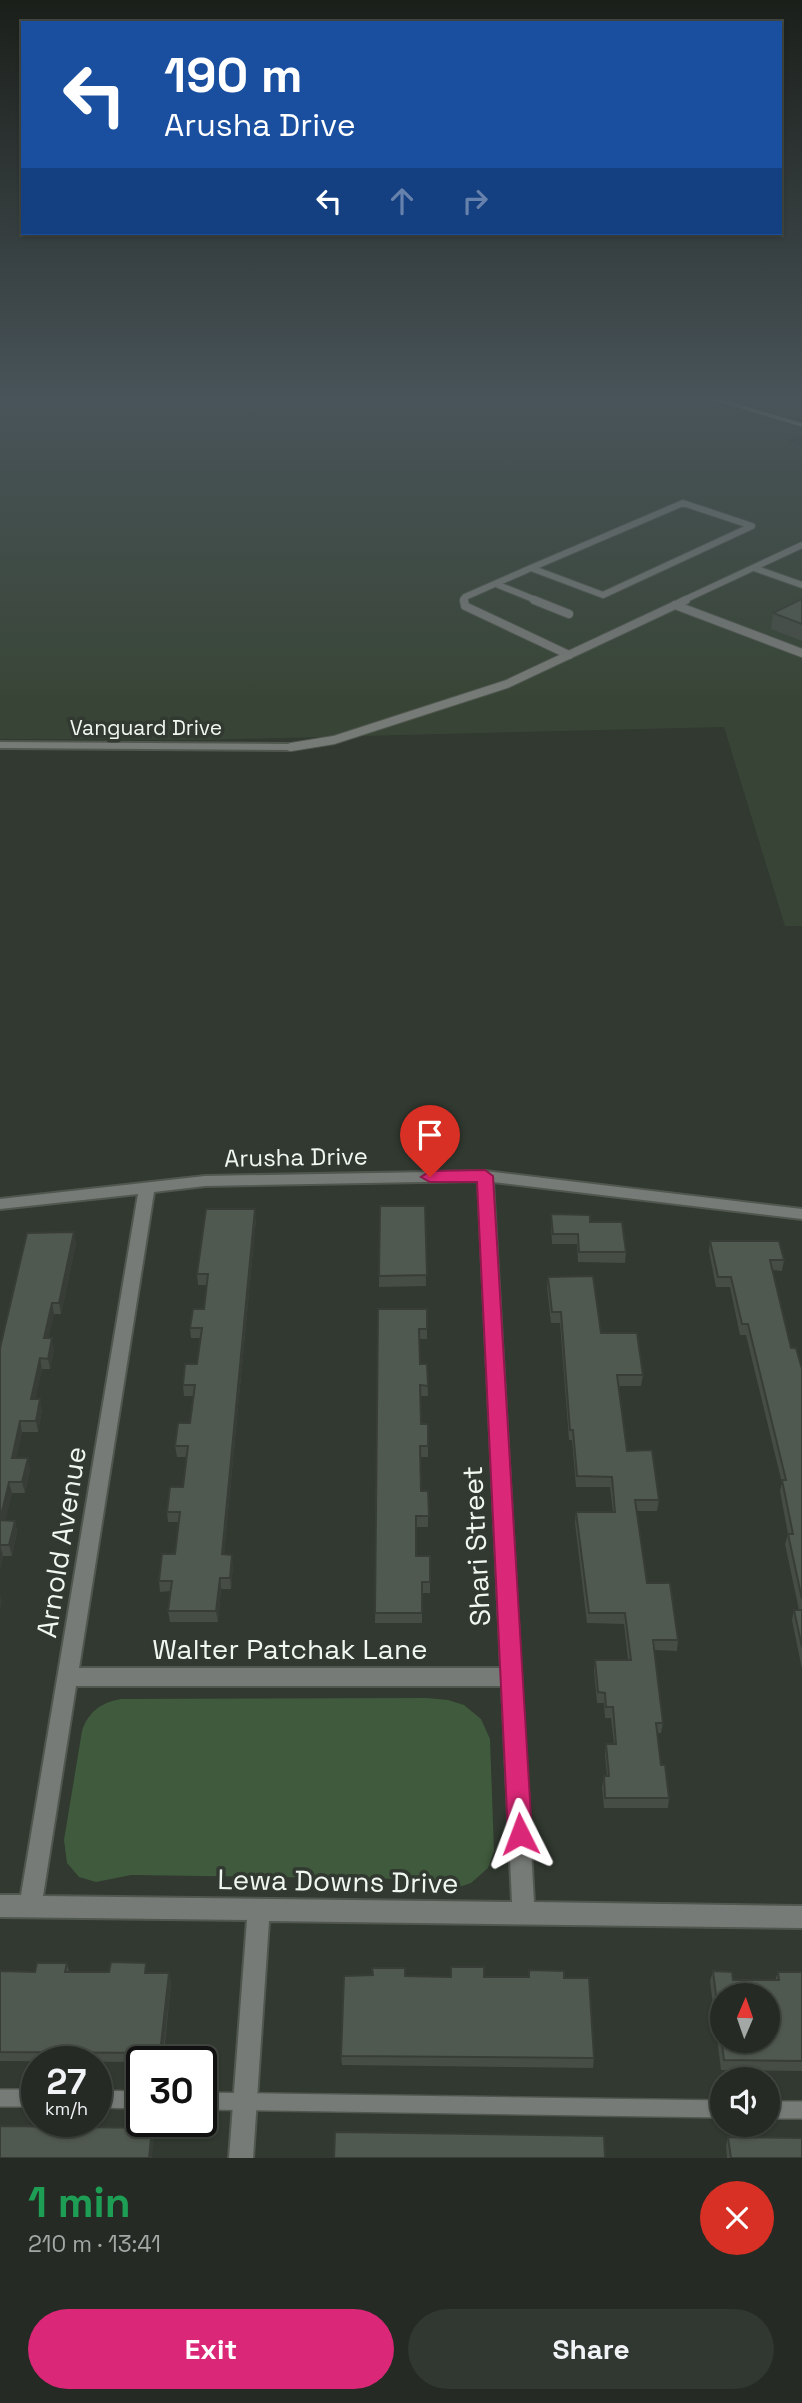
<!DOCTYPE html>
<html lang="en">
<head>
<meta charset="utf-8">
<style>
  :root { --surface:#252b24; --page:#313731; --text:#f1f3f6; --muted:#a3a7a6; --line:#424741; --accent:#db2777 }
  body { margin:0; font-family:"Space Grotesk",sans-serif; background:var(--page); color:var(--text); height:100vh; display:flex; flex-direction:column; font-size:26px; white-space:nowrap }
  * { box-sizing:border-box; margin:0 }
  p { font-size:23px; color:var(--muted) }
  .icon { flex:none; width:38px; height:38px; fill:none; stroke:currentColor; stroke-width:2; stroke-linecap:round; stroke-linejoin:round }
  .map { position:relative; height:2158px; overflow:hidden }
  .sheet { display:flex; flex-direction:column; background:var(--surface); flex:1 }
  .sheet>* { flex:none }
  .hud { position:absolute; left:21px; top:21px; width:761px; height:214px; border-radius:0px; box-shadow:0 2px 5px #0004,0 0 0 2px var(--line); background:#1a4fa0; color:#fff; overflow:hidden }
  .needle { width:46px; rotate:2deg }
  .tools { position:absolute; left:710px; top:1983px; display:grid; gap:14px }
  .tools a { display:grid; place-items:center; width:70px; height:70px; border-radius:50%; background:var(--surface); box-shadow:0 2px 5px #0004,0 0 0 2px var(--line); font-size:35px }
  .speed { position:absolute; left:21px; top:2046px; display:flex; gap:14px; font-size:35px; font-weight:700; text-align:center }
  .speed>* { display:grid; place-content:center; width:91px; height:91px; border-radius:50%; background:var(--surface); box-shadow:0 2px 5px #0004,0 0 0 2px var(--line); line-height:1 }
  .speed small { font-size:18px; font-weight:400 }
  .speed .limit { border:4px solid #111; border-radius:10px; background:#fff; color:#111 }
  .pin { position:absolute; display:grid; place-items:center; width:60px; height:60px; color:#fff; margin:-72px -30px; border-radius:50% 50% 50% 0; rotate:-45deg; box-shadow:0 0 7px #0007 }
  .pin .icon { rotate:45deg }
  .me { position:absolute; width:77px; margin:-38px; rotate:357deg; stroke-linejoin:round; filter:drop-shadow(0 0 5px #0008) }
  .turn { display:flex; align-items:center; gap:24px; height:147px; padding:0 28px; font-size:32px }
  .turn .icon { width:91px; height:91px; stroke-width:2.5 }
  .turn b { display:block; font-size:49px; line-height:60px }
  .lanes { display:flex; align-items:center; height:66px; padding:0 28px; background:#0003; justify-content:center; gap:35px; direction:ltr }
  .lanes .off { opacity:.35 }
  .round { display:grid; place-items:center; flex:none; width:74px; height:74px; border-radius:37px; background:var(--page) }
  .headline { display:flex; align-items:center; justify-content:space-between; height:119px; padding:0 28px }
  h1 { font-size:42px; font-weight:600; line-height:52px; color:#1e9e55 }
  .cta { display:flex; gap:14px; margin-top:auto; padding:14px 28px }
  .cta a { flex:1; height:80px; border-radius:42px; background:var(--accent); color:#fff; font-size:28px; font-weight:600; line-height:80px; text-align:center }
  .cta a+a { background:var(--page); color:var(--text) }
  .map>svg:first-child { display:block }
</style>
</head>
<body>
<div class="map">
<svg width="802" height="2158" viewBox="0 0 802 2158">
  <rect width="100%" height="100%" fill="#313930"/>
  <path fill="#384536" d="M0 397H802V435L787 441 802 446V926H785L724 727 200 740 0 739Z"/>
  <path fill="#405a3d" d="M121 1699 427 1698 448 1700 464 1705 481 1719 490 1739 494 1851 488 1868 471 1883 459 1887 419 1879 131 1875 96 1882 79 1877 67 1863 64 1840 82 1731C88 1712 102 1702 121 1699Z"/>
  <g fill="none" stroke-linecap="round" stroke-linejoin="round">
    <g stroke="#50574f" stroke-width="8">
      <g id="lane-far2">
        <path d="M683 503 752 526 603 595 531 568Z"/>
        <path d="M754 568 802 585"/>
        <path d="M496 584 538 601"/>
        <path d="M463 601 465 597 531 568"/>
        <path d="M682 601 802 545"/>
      </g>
    </g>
    <g stroke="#50574f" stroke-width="10">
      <g id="lane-far1">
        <path d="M464 600 465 606 569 655"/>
        <path d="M534 600 569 614"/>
        <path d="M675 605 802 653"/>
        <path d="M291 747 334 740 507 684 686 600"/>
      </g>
    </g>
    <g stroke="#50574f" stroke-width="20">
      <g id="lane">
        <path d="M0 2098H37"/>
        <path d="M96 2099 142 2100"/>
        <path d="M201 2101 723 2109"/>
        <path d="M768 2110H802"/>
      </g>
    </g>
    <g stroke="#50574f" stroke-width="4">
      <g id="street">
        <path d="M0 742 291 744 296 747 291 750 0 748Z"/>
        <path d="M485 1171 802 1209V1219L493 1182 534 1902 802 1906V1928L269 1921 253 2158H229L247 1920 0 1917V1895H21L138 1194 0 1209V1199L205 1176ZM478 1181 501 1668H79L154 1192 205 1186ZM76 1686H502L512 1902 43 1896Z"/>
      </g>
    </g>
    <use href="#lane-far2" stroke="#777b77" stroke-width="6"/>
    <use href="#lane-far1" stroke="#777b77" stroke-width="8"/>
    <use href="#lane" stroke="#777b77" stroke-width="17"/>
    <use href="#street" fill="#777b77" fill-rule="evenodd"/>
    <path stroke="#99a099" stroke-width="3.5" d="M709 397 802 425"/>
  </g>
  <g fill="#454d44">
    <path d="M802 599V641L771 629 773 613Z"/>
    <path d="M380 1206H425L426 1286 379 1287Z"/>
    <path d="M551 1214 590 1222 626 1252 625 1263 578 1262 577 1244H552L551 1225Z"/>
    <path d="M256 1219 224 1554 233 1565 231 1589H221L218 1622H170L168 1611 171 1591 160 1592 159 1581 175 1554 179 1522H168L167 1512 183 1487 186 1457H177L175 1446 190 1423 194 1396H184L183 1385 197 1364 200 1338H191L190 1328 204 1309 207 1285H198L197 1274Z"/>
    <path d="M710 1241 784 1260 782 1271 772 1270 791 1348 802 1369V1669L792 1620 794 1610H799L785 1544 788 1534 780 1491 782 1483 746 1335H740L730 1287H716L709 1251Z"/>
    <path d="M76 1243 61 1314H54L48 1338 54 1349 50 1369H42L35 1399 42 1410 38 1432H22L16 1458 30 1469 25 1493H12L5 1520 15 1521 17 1531 12 1556H3L0 1569V1348Z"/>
    <path d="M548 1277 643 1375 641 1386H619L627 1451 659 1500 657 1511H636L647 1583 678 1640 677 1651 654 1650 663 1723 661 1733H657L661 1765 669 1798 668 1808H604L602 1787 604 1776H607L605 1755 606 1744H614L611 1718H605L604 1703H597L594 1671 595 1660H628L624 1624 587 1623 575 1523 576 1512H613L610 1487H576L572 1440H569L560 1323H551L547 1287Z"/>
    <path d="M378 1309H427V1339H420V1364H427L428 1396H420L421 1424H428V1457H420L421 1491H428V1527H416V1556H430V1593H422V1623H375Z"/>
    <path d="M67 1963 69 1972 169 1973 171 1983 163 2062H142L0 2061V1971L35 1972Z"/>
    <path d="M451 1967 484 1977H529V1970L564 1978 594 2058 593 2068 342 2065 341 2056 405 1976 450 1977Z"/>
    <path d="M713 1971 733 1980H775L778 1972H802V2071L721 2070 710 1981Z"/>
    <path d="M728 2137 802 2158H727L726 2146Z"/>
  </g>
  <g fill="#383e37">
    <path d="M255 1209 256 1219 223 1565 222 1554Z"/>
    <path d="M74 1232 76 1243 61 1314 59 1303Z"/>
    <path d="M52 1303 54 1314 46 1349 44 1338Z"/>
    <path d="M52 1338 54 1349 50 1369 48 1359Z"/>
    <path d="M40 1358 42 1369 33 1410 31 1399Z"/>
    <path d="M40 1399 42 1410 38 1432 36 1421Z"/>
    <path d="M20 1421 22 1432 14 1468 12 1458Z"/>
    <path d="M28 1458 30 1469 25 1493 22 1482Z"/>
    <path d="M9 1482 12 1493 3 1531 0 1520Z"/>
    <path d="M15 1521 17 1531 12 1556 9 1545Z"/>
    <path d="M0 1545 3 1556 0 1569Z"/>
    <path d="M232 1555 233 1565 231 1589 230 1578Z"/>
    <path d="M220 1578 221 1589 218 1622 216 1611Z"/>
    <path d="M0 1593 2 1602 0 1613Z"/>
    <path d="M169 1973 171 1983 162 2062 160 2053Z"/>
    <path d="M152 2128 154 2138 152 2158H149Z"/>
  </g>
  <g fill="#50594f" stroke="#383e37" stroke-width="2" fill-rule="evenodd">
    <path d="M802 599V624L773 613Z"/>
    <path d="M380 1206H425L427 1275 379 1276Z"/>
    <path d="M206 1209H255L222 1554 232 1555 230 1578H220L216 1611H168L172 1581H159L162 1554H175L180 1512H167L170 1487H183L188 1446H175L178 1423H190L195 1385H183L185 1364H197L202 1328H190L193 1309H204L208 1274H197Z"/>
    <path d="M551 1214 590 1215V1222H622L626 1252H579L578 1234H553Z"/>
    <path d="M74 1232 59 1303H52L44 1338H52L48 1359 40 1358 31 1399H40L36 1421H20L12 1458H28L22 1482H9L0 1520 15 1521 9 1545H0V1547V1348L27 1233Z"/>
    <path d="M710 1241H779L784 1260H770L791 1348H796L802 1369V1599L788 1534H793L782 1480H786L748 1324H742L731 1277H718Z"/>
    <path d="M593 1276 601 1333H637L643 1375H617L627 1451 652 1450 659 1500H635L647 1583H670L678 1640H653L663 1723H656L661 1765H665L669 1798H605L604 1776H609L606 1744H616L613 1707H606L605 1693 598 1692 595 1660H631L625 1613H589L576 1512H615L612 1477 577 1476 573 1430H570L561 1312H552L548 1277Z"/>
    <path d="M378 1309H427V1329H419L420 1364H427L428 1386 420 1385 421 1424H428V1446H420L421 1491H428L429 1516H416V1556H430V1582H422V1613H375Z"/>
    <path d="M794 1610H802V1647Z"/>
    <path d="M111 1962 146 1963 145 1973H169L160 2053 0 2052V1971L35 1972 37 1963H67L65 1972H109Z"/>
    <path d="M451 1967H484V1977H529V1970L564 1971V1978H589L594 2058 341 2056 344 1976 373 1975 372 1968H405V1976L451 1977Z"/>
    <path d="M713 1971 732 1972 733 1980H779L778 1972H802V2061L724 2060ZM723 1995H768V2040H723Z"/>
    <path d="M0 2126 152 2128 149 2158H0Z"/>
    <path d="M335 2132 604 2136 605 2158H334Z"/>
    <path d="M728 2137 802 2138V2158H731Z"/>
  </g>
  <linearGradient id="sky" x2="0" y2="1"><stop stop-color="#1b1f1a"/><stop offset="0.57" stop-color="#485459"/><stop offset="1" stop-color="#485459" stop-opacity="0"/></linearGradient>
  <rect width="802" height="699" fill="url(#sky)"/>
  <path fill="#db2777" stroke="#8e194d" stroke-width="2" d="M485 1170 493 1176 532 1834 529 1842 520 1846 511 1842 508 1834 477 1182H430L421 1177 430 1171Z"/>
  <g text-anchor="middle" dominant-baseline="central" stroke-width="7" stroke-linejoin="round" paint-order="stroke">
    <g font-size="21" fill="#f0f6f0" stroke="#313930">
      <text x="146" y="727">Vanguard Drive</text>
    </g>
    <g font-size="24" fill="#f0f6f0" stroke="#313930">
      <text transform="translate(296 1157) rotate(-1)">Arusha Drive</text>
    </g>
    <g font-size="28" fill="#f0f6f0" stroke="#313930">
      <text transform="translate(61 1542) rotate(-81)">Arnold Avenue</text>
      <text transform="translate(476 1546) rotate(-93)">Shari Street</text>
      <text x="290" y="1649">Walter Patchak Lane</text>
      <text transform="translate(338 1881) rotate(1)">Lewa Downs Drive</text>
    </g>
  </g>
</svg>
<div class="tools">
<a><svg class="needle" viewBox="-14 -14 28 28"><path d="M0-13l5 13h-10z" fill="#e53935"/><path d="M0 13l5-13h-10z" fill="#a3a7a6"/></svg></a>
<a><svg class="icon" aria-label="sound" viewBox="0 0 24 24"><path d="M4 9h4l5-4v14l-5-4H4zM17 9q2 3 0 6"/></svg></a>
</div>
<div class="speed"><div>27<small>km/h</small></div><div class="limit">30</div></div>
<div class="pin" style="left:430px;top:1177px;background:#d93025"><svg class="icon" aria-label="arrive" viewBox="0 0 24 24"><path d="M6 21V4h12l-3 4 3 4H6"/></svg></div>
<svg class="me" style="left:520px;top:1834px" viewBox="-20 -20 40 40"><path d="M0-17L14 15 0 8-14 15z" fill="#db2777" stroke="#fff" stroke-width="4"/></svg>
<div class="hud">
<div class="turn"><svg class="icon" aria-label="left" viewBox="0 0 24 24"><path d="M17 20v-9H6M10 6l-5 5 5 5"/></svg><div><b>190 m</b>Arusha Drive</div></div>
<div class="lanes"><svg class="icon" aria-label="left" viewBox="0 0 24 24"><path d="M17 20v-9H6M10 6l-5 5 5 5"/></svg><svg class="icon off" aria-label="ahead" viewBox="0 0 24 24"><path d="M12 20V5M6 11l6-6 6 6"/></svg><svg class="icon off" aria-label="right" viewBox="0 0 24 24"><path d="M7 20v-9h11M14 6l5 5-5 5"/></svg></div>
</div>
</div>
<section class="sheet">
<div class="headline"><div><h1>1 min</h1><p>210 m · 13:41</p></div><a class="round" style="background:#d93025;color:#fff"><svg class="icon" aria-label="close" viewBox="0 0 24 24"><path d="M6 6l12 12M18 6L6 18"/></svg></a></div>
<div class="cta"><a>Exit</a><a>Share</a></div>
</section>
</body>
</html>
